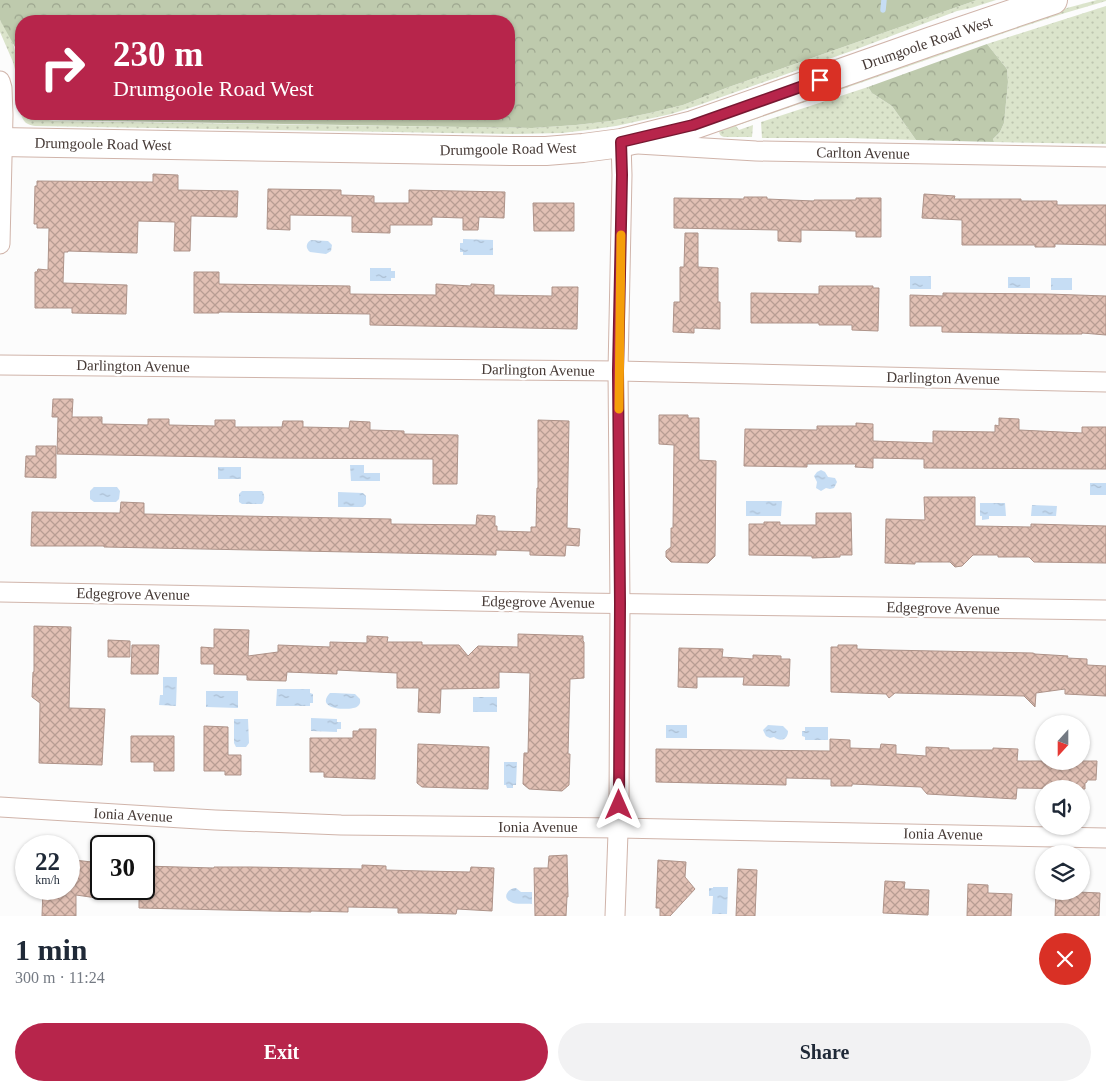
<!DOCTYPE html>
<html lang="en">
<head>
<meta charset="utf-8">
<style>
  :root { --surface:#fff; --page:#f2f2f3; --text:#1f2937; --muted:#747a83; --accent:#b7254b }
  body { margin:0; font-family:"Times New Roman",serif; background:var(--page); color:var(--text); height:100vh; display:flex; flex-direction:column; font-size:19px; white-space:nowrap }
  * { box-sizing:border-box; margin:0 }
  p { font-size:16px; color:var(--muted) }
  .icon { flex:none; width:28px; height:28px; fill:none; stroke:currentColor; stroke-width:2; stroke-linecap:round; stroke-linejoin:round }
  .map { position:relative; height:916px; overflow:hidden }
  .drawer { display:flex; flex-direction:column; background:var(--surface); flex:1 }
  .drawer>* { flex:none }
  .hud { position:absolute; left:15px; top:15px; width:500px; height:105px; border-radius:20px; box-shadow:0 1px 4px #0004; background:#b7254b; color:#fff; overflow:hidden }
  .needle { width:32px; rotate:201deg }
  .buttons { position:absolute; left:1035px; top:715px; display:grid; gap:10px }
  .buttons a { display:grid; place-items:center; width:55px; height:55px; border-radius:50%; background:var(--surface); box-shadow:0 1px 4px #0004; font-size:25px }
  .speed { position:absolute; left:15px; top:835px; display:flex; gap:10px; font-size:25px; font-weight:700; text-align:center }
  .speed>* { display:grid; place-content:center; width:65px; height:65px; border-radius:50%; background:var(--surface); box-shadow:0 1px 4px #0004; line-height:1 }
  .speed small { font-size:12px; font-weight:400 }
  .speed .limit { border:2px solid #111; border-radius:8px; background:#fff; color:#111 }
  .pin { position:absolute; display:grid; place-items:center; width:42px; height:42px; color:#fff; margin:-21px; border-radius:10px; box-shadow:0 2px 8px #0006 }
  .me { position:absolute; width:55px; margin:-28px; rotate:0deg; stroke-linejoin:round; filter:drop-shadow(0 0 4px #0008) }
  .turn { display:flex; align-items:center; gap:18px; height:105px; padding:0 15px; font-size:22px }
  .turn .icon { width:65px; height:65px; stroke-width:2.5 }
  .turn b { display:block; font-size:35px; line-height:42px }
  .round { display:grid; place-items:center; flex:none; width:52px; height:52px; border-radius:26px; background:var(--page) }
  .headline { display:flex; align-items:center; justify-content:space-between; height:85px; padding:0 15px }
  h1 { font-size:30px; font-weight:800; line-height:38px }
  .button { display:flex; gap:10px; margin-top:auto; padding:10px 15px }
  .button a { flex:1; height:58px; border-radius:30px; background:var(--accent); color:#fff; font-size:20px; font-weight:800; line-height:58px; text-align:center }
  .button a+a { background:var(--page); color:var(--text) }
  .map>svg:first-child { display:block }
</style>
</head>
<body>
<div class="map">
<svg width="1106" height="916" viewBox="0 0 1106 916">
  <defs>
    <pattern id="grass-dots" width="8" height="8" patternUnits="userSpaceOnUse" patternTransform="scale(1.25)"><rect width="8" height="8" fill="#dbe4cb"/><path d="M2 2h.1M6 6h.1" fill="none" stroke="#bdc4af" stroke-width="1.8" stroke-linecap="round"/></pattern>
    <pattern id="forest-crowns" width="20" height="18" patternUnits="userSpaceOnUse" patternTransform="scale(1.25)"><rect width="20" height="18" fill="#becaad"/><path d="M2 6a3 3 0 1 1 6 0M12 15a3 3 0 1 1 6 0" fill="none" stroke="#9ca58e"/></pattern>
    <pattern id="water-ripples" width="26" height="14" patternUnits="userSpaceOnUse" patternTransform="scale(1.25)"><rect width="26" height="14" fill="#c6ddf4"/><path d="M2 4q2-2 4 0t4 0M15 11q2-2 4 0t4 0" fill="none" stroke="#abbed2"/></pattern>
    <pattern id="building-cross-hatch" width="8" height="8" patternUnits="userSpaceOnUse" patternTransform="scale(1.25)"><rect width="8" height="8" fill="#e1c0b4"/><path d="M0 0l8 8M0 8l8-8" fill="none" stroke="#b89d93"/></pattern>
  </defs>
  <rect width="100%" height="100%" fill="#fcfcfc"/>
  <g fill="url(#grass-dots)">
    <path d="M977 0H996L971 8 957 11 857 49 699 105 671 114 616 126 588 130 562 133 515 134 35 126C27 125 23 122 21 114L53 121 465 127 532 128 576 125 611 121 650 113 683 105 726 88Z"/>
    <path d="M1097 0H1106V1L1065 13 1013 30 736 126 739 130 753 125 752 137H724C720 136 718 133 720 129L1001 30 1067 8Z"/>
    <path d="M1106 6V144L994 142 993 139 1000 132 1004 123 1008 82 1007 69 987 44Z"/>
    <path d="M0 20C14 39 18 54 17 77L13 62 0 32Z"/>
    <path d="M868 87 872 93 892 106 916 140 847 138H762L761 122Z"/>
  </g>
  <g fill="url(#forest-crowns)">
    <path d="M0 0H977L726 88 683 105 650 113 611 121 576 125 532 128 39 120 24 114H509V21H21V112L17 77 18 62 15 47 0 20Z"/>
    <path d="M987 44 1007 69 1008 82 1004 123 1000 132 993 139 994 142 916 140 892 106 872 93 868 87Z"/>
  </g>
  <g fill="url(#water-ripples)">
    <path d="M463 239 493 240V255H463V252H460V243H463Z"/>
    <path d="M311 240 328 241 332 245 331 251 326 254 310 252C305 248 306 243 311 240Z"/>
    <path d="M370 268H391V271H395V278H391V281H370Z"/>
    <rect x="910" y="276" width="21" height="13"/>
    <rect x="1008" y="277" width="22" height="11"/>
    <rect x="1051" y="278" width="21" height="12"/>
    <path d="M350 465H364V473H380V481H351Z"/>
    <rect x="218" y="467" width="23" height="12"/>
    <path d="M821 470 825 472 828 477 835 478 837 482 834 488 830 489 826 488 821 491 816 488 817 482 814 476 817 472Z"/>
    <rect x="1090" y="483" width="16" height="12"/>
    <path d="M94 487H117L120 491 119 499 116 502H94L90 499V491Z"/>
    <path d="M242 491H262C265 495 265 500 262 504H242L239 502V494Z"/>
    <path d="M338 492 363 493 366 496V504L363 507H338Z"/>
    <path d="M746 501H782L781 516H746Z"/>
    <path d="M980 503H1005L1006 516H989V519L982 520V516H980Z"/>
    <path d="M1032 505 1057 506 1056 516H1031Z"/>
    <path d="M163 677H177L176 706 159 705 160 695H163Z"/>
    <path d="M277 689H310V693L313 694V703H310V706H276Z"/>
    <path d="M206 691H238V708L206 707Z"/>
    <path d="M330 693H335L355 694 360 699C360 702 361 703 358 706 354 711 313 711 330 693Z"/>
    <rect x="473" y="697" width="24" height="15"/>
    <path d="M311 718 337 719V722H341V729H337V732L311 731Z"/>
    <path d="M234 719H248L249 743 246 747H236L234 743Z"/>
    <rect x="666" y="725" width="21" height="13"/>
    <path d="M768 725 783 726 788 731C788 740 780 742 774 737L770 738 766 736 763 730Z"/>
    <path d="M805 727H828V740H805V737L802 736V731H805Z"/>
    <path d="M504 762H517L516 785H513V788H507L506 785H504Z"/>
    <path d="M713 887H728L727 914H712L713 896H709V888H713Z"/>
    <path d="M514 888H516L521 892H532V904C526 903 516 905 511 902 502 898 507 890 514 888Z"/>
  </g>
  <g fill="none" stroke-linecap="round" stroke-linejoin="round">
    <path stroke="#c6ddf4" stroke-width="5.5" d="M883 10 884 0"/>
  </g>
  <g fill="url(#building-cross-hatch)" stroke="#ae9389">
    <path d="M153 174 178 175V190L238 191 237 217 191 216 190 251H174L175 222 138 221 137 253 68 251V252H64L63 283 127 285 126 314 72 313V308H35V272H37L38 269 48 270 49 228H37V224H34L35 186H37V181L153 182Z"/>
    <path d="M268 189 341 190V195L374 196V203H409V190L505 192 504 218 479 217 478 230H463V218L432 217V225H390V233L352 232V216L290 215V230L267 229Z"/>
    <path d="M924 194 955 196 954 199H1021V201H1057V205H1106V245L1055 244V247H1035V245H962V220L922 218Z"/>
    <path d="M744 197H767V199L814 201V200H856V198H881V237H856V231L801 230V242L778 241V230L674 228V198L744 199Z"/>
    <path d="M533 203H574V231H534Z"/>
    <path d="M685 233H698V267L718 268V302H720V329L694 328V333L673 332 674 302H680V267H684Z"/>
    <path d="M194 272H219V284L350 286V294L436 295V284L471 286V284L494 285V295L552 296V287H578L577 329 370 325V314L219 312V313H194Z"/>
    <path d="M819 286H873V288H879L878 331 852 330V325H819V323H751V293L819 294Z"/>
    <path d="M943 293 1048 294 1106 296V335L1082 333V334H1057L942 332V326H910V295L943 296Z"/>
    <path d="M53 399H73L72 417H102V424L148 425V419H169V425L215 426V420H235V427H282L283 421H303V427L349 428 350 421 370 422V430L404 431V434L458 435 457 484H433V459L269 458 57 454 58 417H52Z"/>
    <path d="M659 415H688V418H699V460L716 461 715 556 708 563 671 562 666 557V551L671 547V528H673L674 445 659 444Z"/>
    <path d="M999 418 1019 419V430L1082 433V427H1106V469L924 468V459L873 458V468L855 467 856 464H807V467L744 466 745 429 817 430V426H856V423L873 424V441L933 443V431L995 432V425L999 426Z"/>
    <path d="M538 420 569 421 567 528 580 529 579 546 566 545 565 556 530 555V551L496 550V555L104 547V546H31L32 512 120 513 121 502 144 503V514L391 519V524L476 525 477 515 495 516V526H497V531L531 532V527H536L537 488H538Z"/>
    <path d="M36 446H56V478L25 477 26 456H36Z"/>
    <path d="M924 497H975V526L1031 527V524L1106 526V563L1034 562 1029 557H998V555H973L962 566 955 567 950 562H915V564L885 563 886 519 925 520Z"/>
    <path d="M816 513H851L852 555H840V557L812 558V556L749 555V524H764V522H780V525H816Z"/>
    <path d="M34 626 71 627 69 708 105 709 102 765 39 763 40 703 32 697 33 672H34Z"/>
    <path d="M214 629 249 630 248 656 278 652V645L330 647V642L367 643V636L388 637 387 642H422V645H459L468 656 478 646 518 647V634L583 636V641L584 642V678L570 679 568 754H570L569 785 562 791 529 789 523 784 524 753H528L530 673 499 672V688L441 689 440 713 418 712 419 688H397V673L337 670V674L287 672 286 681 247 680V675L214 674V664H201V647L214 648Z"/>
    <path d="M108 640 130 641V657H108Z"/>
    <path d="M132 645H159L158 674H131Z"/>
    <path d="M838 645H857V649L887 650 1033 653 1035 654 1068 656 1067 658 1087 659V665L1106 666V696L1065 694V689L1036 693 1035 707 1024 696 895 693 889 698 886 694 831 692V647H838Z"/>
    <path d="M679 648 723 649 722 657 753 659V655L781 656V659H790L789 686 743 685 744 677H697V688L678 687Z"/>
    <path d="M204 726 228 727V755H241V775H225V771H204Z"/>
    <path d="M359 729H376L375 779 324 777V772H310V738H353V731H359Z"/>
    <path d="M131 736H174V771H154V762H131Z"/>
    <path d="M830 739 850 740V748L880 749 881 744 896 745V754L926 756V747L949 748V750H993V748L1018 749 1017 761H1097L1096 780H1087V782L1085 783V789L1017 788 1016 799 927 794 921 787 852 784V786H831V779L786 778V785L656 782V749L830 751Z"/>
    <path d="M418 744 489 747 488 789 422 787 417 783Z"/>
    <path d="M567 855 568 897H567L566 916H535L534 868H548L549 856Z"/>
    <path d="M74 860 101 863 97 898 76 895V916H42L43 889H69V861H73Z"/>
    <path d="M658 860 686 862 685 877 695 889 670 916H660V908H656Z"/>
    <path d="M362 865 386 866V870L423 871 470 872 471 867 494 868 492 911 457 909 456 914 422 913H398V908L348 907V912L311 911V912L139 908V889H144V866L214 868V867H250L362 869Z"/>
    <path d="M738 869 757 870 755 916H736Z"/>
    <path d="M885 881 905 882 904 889 929 890 928 915 883 913Z"/>
    <path d="M968 884 988 885V893L1012 894 1011 916H967Z"/>
    <path d="M1056 891 1100 893 1099 916H1055Z"/>
  </g>
  <g fill="none" stroke-linecap="round" stroke-linejoin="round">
    <g stroke="#d0b4aa" stroke-width="21">
      <g id="minor">
        <path d="M0 81 2 88 3 115 0 244"/>
        <path d="M0 365 618 371 1106 382"/>
        <path d="M0 592 582 603 1106 610"/>
        <path d="M0 807 215 820 341 825 619 828 1106 838"/>
        <path d="M615 916 619 805 620 603 618 371 622 175 621 143 756 151 1106 157"/>
      </g>
    </g>
    <g stroke="#d0b4aa" stroke-width="30">
      <path id="secondary" d="M0 142 510 151H546L583 148 621 143 693 125 932 41 1053 0"/>
    </g>
    <use href="#minor" stroke="#fff" stroke-width="19"/>
    <use href="#secondary" stroke="#fff" stroke-width="28"/>
  </g>
  <g fill="none" stroke-linecap="round" stroke-linejoin="round">
    <g stroke="#771831" stroke-width="12">
      <path id="route" d="M619 805 620 603 618 371 622 175 621 142 693 125 820 80"/>
    </g>
    <use href="#route" stroke="#b7254b" stroke-width="9"/>
    <path stroke="#f59e0b" stroke-width="9" d="M619 409 621 235"/>
  </g>
  <g text-anchor="middle" dominant-baseline="central" stroke-width="4.5" stroke-linejoin="round" paint-order="stroke">
    <g font-size="15" fill="#463a36" stroke="#fff">
      <text transform="translate(927 43) rotate(-19)">Drumgoole Road West</text>
      <text transform="translate(103 144) rotate(1)">Drumgoole Road West</text>
      <text transform="translate(508 149) rotate(-1)">Drumgoole Road West</text>
      <text transform="translate(863 153) rotate(1)">Carlton Avenue</text>
      <text transform="translate(133 366) rotate(1)">Darlington Avenue</text>
      <text transform="translate(538 370) rotate(1)">Darlington Avenue</text>
      <text transform="translate(943 378) rotate(1)">Darlington Avenue</text>
      <text transform="translate(133 594) rotate(1)">Edgegrove Avenue</text>
      <text transform="translate(538 602) rotate(1)">Edgegrove Avenue</text>
      <text transform="translate(943 608) rotate(1)">Edgegrove Avenue</text>
      <text transform="translate(133 815) rotate(3)">Ionia Avenue</text>
      <text x="538" y="827">Ionia Avenue</text>
      <text transform="translate(943 834) rotate(1)">Ionia Avenue</text>
    </g>
  </g>
</svg>
<div class="buttons">
<a><svg class="needle" viewBox="-14 -14 28 28"><path d="M0-13l5 13h-10z" fill="#e53935"/><path d="M0 13l5-13h-10z" fill="#747a83"/></svg></a>
<a><svg class="icon" aria-label="sound" viewBox="0 0 24 24"><path d="M4 9h4l5-4v14l-5-4H4zM17 9q2 3 0 6"/></svg></a>
<a><svg class="icon" aria-label="layers" viewBox="0 0 24 24"><path d="M12 4l9 5-9 5-9-5zM3 14l9 5 9-5"/></svg></a>
</div>
<div class="speed"><div>22<small>km/h</small></div><div class="limit">30</div></div>
<div class="pin" style="left:820px;top:80px;background:#d93025"><svg class="icon" aria-label="arrive" viewBox="0 0 24 24"><path d="M6 21V4h12l-3 4 3 4H6"/></svg></div>
<svg class="me" style="left:619px;top:805px" viewBox="-20 -20 40 40"><path d="M0-17L14 15 0 8-14 15z" fill="#b7254b" stroke="#fff" stroke-width="4"/></svg>
<div class="hud">
<div class="turn"><svg class="icon" aria-label="right" viewBox="0 0 24 24"><path d="M7 20v-9h11M14 6l5 5-5 5"/></svg><div><b>230 m</b>Drumgoole Road West</div></div>
</div>
</div>
<section class="drawer">
<div class="headline"><div><h1>1 min</h1><p>300 m · 11:24</p></div><a class="round" style="background:#d93025;color:#fff"><svg class="icon" aria-label="close" viewBox="0 0 24 24"><path d="M6 6l12 12M18 6L6 18"/></svg></a></div>
<div class="button"><a>Exit</a><a>Share</a></div>
</section>
</body>
</html>
